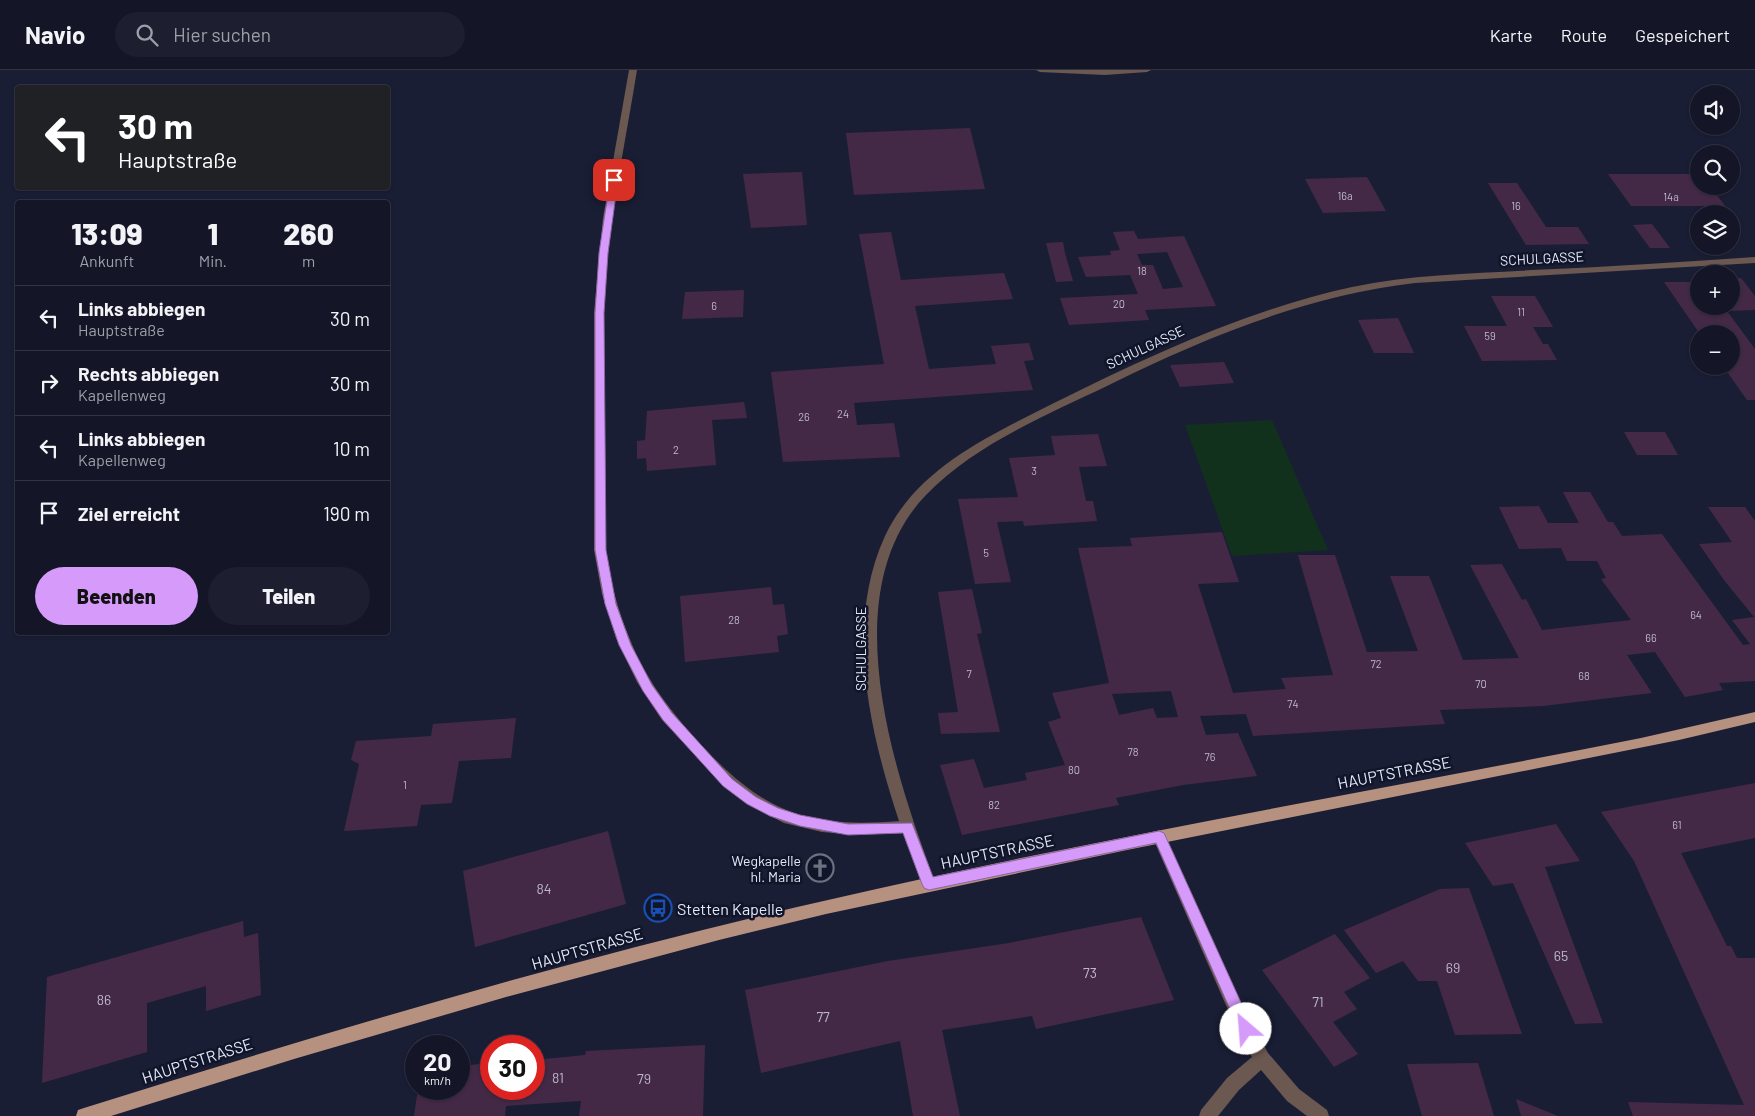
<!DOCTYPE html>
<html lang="de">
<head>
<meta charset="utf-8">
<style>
  :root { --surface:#141628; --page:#1d1f30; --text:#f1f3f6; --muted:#9d9fa8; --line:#333545; --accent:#d69bfa }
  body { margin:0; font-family:Barlow,sans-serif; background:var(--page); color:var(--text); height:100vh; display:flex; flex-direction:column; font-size:19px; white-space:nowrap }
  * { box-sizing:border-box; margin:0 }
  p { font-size:16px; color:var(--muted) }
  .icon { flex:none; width:28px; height:28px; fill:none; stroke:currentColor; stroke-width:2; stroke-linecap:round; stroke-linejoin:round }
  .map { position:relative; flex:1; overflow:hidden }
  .side { position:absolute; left:15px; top:130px; width:375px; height:435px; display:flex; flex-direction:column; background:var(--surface); border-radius:5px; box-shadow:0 1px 4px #0004,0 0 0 1px var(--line) }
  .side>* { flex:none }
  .hud { position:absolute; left:15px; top:15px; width:375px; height:105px; border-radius:5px; box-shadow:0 1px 4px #0004,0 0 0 1px var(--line); background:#202124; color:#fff; overflow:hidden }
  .buttons { position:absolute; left:1690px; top:15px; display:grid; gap:10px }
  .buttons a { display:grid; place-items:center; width:50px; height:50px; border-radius:50%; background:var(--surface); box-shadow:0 1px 4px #0004,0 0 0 1px var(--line); font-size:25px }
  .speed { position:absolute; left:405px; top:965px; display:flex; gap:10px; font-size:25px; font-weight:700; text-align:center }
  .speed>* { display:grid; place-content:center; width:65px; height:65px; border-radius:50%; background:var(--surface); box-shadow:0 1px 4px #0004,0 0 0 1px var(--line); line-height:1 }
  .speed small { font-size:12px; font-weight:400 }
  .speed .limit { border:8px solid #d22; background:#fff; color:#111 }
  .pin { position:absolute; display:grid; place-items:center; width:42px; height:42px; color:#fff; margin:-21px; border-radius:10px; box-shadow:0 2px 8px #0006 }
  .me { position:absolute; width:55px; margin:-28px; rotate:333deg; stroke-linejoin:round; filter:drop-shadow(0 0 4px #0008) }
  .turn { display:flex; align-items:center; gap:18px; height:105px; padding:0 20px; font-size:22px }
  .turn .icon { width:65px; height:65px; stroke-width:2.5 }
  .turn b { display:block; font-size:35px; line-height:42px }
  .eta { display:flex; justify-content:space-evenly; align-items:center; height:85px; text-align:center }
  .eta b { font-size:30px; font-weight:800; line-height:35px }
  .cta { display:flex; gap:10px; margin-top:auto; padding:10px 20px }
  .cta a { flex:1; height:58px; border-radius:30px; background:var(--accent); color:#111; font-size:20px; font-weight:800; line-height:58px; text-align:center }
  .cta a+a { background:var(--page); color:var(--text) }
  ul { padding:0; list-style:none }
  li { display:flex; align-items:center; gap:15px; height:65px; padding:0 20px; border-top:1px solid var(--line) }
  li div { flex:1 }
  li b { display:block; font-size:19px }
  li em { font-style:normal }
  header { display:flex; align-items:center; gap:30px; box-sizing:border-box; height:70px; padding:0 25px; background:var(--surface); border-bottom:1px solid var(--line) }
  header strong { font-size:24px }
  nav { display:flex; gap:28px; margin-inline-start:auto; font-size:18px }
  .search { width:350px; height:45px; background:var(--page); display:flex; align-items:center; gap:12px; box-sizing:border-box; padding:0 18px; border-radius:28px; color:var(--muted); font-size:19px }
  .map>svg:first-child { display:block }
</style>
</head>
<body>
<header>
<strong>Navio</strong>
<div class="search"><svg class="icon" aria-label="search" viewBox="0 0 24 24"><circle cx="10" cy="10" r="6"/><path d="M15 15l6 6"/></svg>Hier suchen</div>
<nav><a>Karte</a><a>Route</a><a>Gespeichert</a></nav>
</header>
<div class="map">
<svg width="1755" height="1046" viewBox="0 0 1755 1046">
  <rect width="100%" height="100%" fill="#1a1e35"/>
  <path fill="#12311d" d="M1272 350 1328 480 1232 486 1185 355Z"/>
  <g fill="#442947" fill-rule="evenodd">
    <path d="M970 58 985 119 854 125 846 63Z"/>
    <path d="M802 102 807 155 751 158 743 104Z"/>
    <path d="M1608 104H1699V116H1710L1725 136H1631Z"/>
    <path d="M1367 107 1386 141 1323 143 1305 109Z"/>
    <path d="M1488 113H1517L1546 157H1578L1589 174 1526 175Z"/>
    <path d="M1652 154 1670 178H1650L1633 155Z"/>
    <path d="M1134 161 1138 169 1184 166 1216 236 1145 240 1149 250 1069 255 1060 228 1138 224 1130 205 1086 207 1078 187 1111 185 1110 181 1120 180 1113 162ZM1167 182 1183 217 1163 219 1153 195H1142L1137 184Z"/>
    <path d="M891 162 901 210 1004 203 1013 229 915 236 929 299 996 294 991 276 1029 273 1034 290 1024 291 1033 320 854 333 857 355 894 353 900 387 783 392 771 302 884 294 859 164Z"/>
    <path d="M1063 172 1065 183 1073 211 1056 212 1046 173Z"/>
    <path d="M1731 208H1741L1755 226V240L1727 241 1755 279V330H1747L1723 296H1731V264H1700L1664 212H1699V236H1731Z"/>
    <path d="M744 220 743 247 682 249 685 222Z"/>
    <path d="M1491 226H1535L1553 257H1533L1543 274H1548L1557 290 1482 291 1464 256H1507Z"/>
    <path d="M1398 248 1414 283H1374L1358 250Z"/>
    <path d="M1224 292 1234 313 1180 317 1170 295Z"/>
    <path d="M744 332 747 348 712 350 716 395 647 401 646 388 637 389V371L645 370 647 341Z"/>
    <path d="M1624 362H1665L1678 385H1637Z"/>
    <path d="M1098 364 1107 396 1079 397 1086 431H1093L1097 451 1024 456 1023 451 997 452 1011 512 975 514 958 429 1018 427 1009 388 1055 385 1051 366Z"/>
    <path d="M1563 422H1590L1608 452H1613L1622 466 1662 464 1743 575 1750 574 1732 550 1754 547 1724 510 1699 474 1732 472 1708 437H1745L1755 451V611L1719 613 1723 620 1685 627 1655 582 1627 585 1652 623 1543 636 1440 640 1445 654 1253 666 1246 644 1200 646 1206 665 1238 663 1257 706 1183 715 1116 728 1119 735 962 765 940 695 974 689 984 718 1027 710 1025 703 1065 695 1048 652 1061 648 1052 623 1109 613 1078 478 1132 476 1130 468 1222 462 1239 512 1198 514 1233 623 1286 619 1281 608 1333 605 1298 485H1335L1367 582 1418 581 1390 506H1429L1463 590 1519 588 1470 495 1502 494 1522 530 1526 529 1542 560 1631 550 1601 509 1606 508 1597 491H1567L1561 478 1519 479 1499 437 1539 436 1548 453H1579ZM1171 621 1178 647 1157 648 1153 638 1119 645 1112 624Z"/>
    <path d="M771 517 773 535 784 534 788 564 777 566 779 582 685 592 680 526Z"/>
    <path d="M972 519 982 563 977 564 1000 662 941 664 938 643 958 642 938 522Z"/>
    <path d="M516 648 511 688 459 691 452 733 421 735 417 756 344 761 359 694 351 690 356 671 431 666 433 654Z"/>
    <path d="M1755 713V768L1681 783 1727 876H1731L1737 888H1755V1046H1633L1628 1032 1744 1035 1634 791 1601 742Z"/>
    <path d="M1556 754 1580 791 1545 797 1603 953 1575 954 1513 813 1493 816 1465 773Z"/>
    <path d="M608 761 626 834 475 877 463 801Z"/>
    <path d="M819 789 828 792 832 805 813 810 810 797 813 791Z"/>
    <path d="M1469 818 1522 964 1455 965 1437 911H1418L1403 891 1376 903 1344 860 1440 819Z"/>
    <path d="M1141 847 1174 930 1036 959 1032 946 942 960 960 1046H913L900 971 761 1003 745 920 888 891 1009 873Z"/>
    <path d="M243 851 244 867 258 863 261 925 206 941V916L147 933V982L42 1013 47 907Z"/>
    <path d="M1335 864 1370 908 1344 922 1357 939 1333 952 1358 984 1334 997 1262 900Z"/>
    <path d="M705 975 703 1046H579L581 1031 506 1036 505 1046H414L418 1019H459V996L491 993V1019H534V990L585 985 586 981Z"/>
    <path d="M1478 993 1494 1046H1422L1407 994Z"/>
    <path d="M1516 1029 1558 1046H1521Z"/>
  </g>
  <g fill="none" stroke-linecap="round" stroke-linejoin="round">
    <g fill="#6b5850" fill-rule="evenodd">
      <path d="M629 0H637C624 81 606 162 604 244 603 289 605 334 605 379 605 413 602 449 606 482 610 511 618 540 629 567 646 611 673 644 704 678 767 744 808 758 899 751 870 663 844 555 885 466 917 398 989 366 1052 334 1149 286 1247 240 1352 217 1411 204 1472 204 1532 200 1606 197 1681 192 1755 187V193L1415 213C1306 226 1206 267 1109 315 1047 345 975 374 926 425 832 523 895 705 936 814L934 819 929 821 924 819 922 814 903 763 856 765 822 762 784 753 747 734 721 713 662 650 637 612 616 568 602 524 594 480V243L603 148Z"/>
      <path d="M1036 0H1151L1147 2 1105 5 1040 2Z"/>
      <path d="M1159 760 1164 762 1244 939 1268 983 1299 1019 1327 1040 1329 1046H1307L1287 1031 1261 1000 1239 1020 1218 1046H1199L1201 1040 1227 1008 1252 987 1232 949 1152 766 1154 762Z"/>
    </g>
    <path fill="#b7917f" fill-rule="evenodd" d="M1755 642V652L1679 670 1127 780 826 844 719 870 506 927 294 989 111 1046H76L78 1040 84 1038C330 961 577 887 828 830 1097 768 1370 722 1641 668Z"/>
  </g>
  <path fill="#d69bfa" stroke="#8b65a2" d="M614 108 618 110 608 183 604 243 606 480 616 534 631 575 652 615 672 643 732 709 756 727 778 738 800 745 848 754 912 753 933 807 1159 761 1164 763 1253 959 1251 964 1246 966 1241 964 1156 773 929 820 924 818 922 814 903 763 848 765 800 756 770 746 747 734 723 716 663 650 643 621 619 575 605 534 595 480V243L599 183 610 110Z"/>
  <defs>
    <g id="church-ring" transform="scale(1.4375)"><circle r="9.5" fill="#11152a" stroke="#6b7280" stroke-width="1.5"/><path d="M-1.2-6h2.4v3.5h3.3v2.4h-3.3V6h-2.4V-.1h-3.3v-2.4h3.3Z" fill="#6b7280"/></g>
    <g id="bus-ring" transform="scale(1.4375)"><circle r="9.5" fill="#11152a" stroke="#1a4fb4" stroke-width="1.5"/><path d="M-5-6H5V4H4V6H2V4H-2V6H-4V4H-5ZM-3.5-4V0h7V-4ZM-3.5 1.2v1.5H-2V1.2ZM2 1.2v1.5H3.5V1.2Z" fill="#1a4fb4"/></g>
  </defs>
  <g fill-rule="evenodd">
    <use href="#church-ring" x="820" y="798"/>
    <use href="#bus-ring" x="658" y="838"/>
  </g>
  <g text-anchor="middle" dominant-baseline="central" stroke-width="5" stroke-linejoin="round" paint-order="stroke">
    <g font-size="11" fill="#bcb8cc">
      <text x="1345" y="125">16a</text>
      <text x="1671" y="126">14a</text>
      <text x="1516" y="135">16</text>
      <text x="1142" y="200">18</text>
      <text x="1119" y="233">20</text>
      <text x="714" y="235">6</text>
      <text x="1521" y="241">11</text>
      <text x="1490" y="265">59</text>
      <text x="843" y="343">24</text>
      <text x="804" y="346">26</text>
      <text x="676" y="379">2</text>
      <text x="1034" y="400">3</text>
      <text x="986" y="482">5</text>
      <text x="1696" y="544">64</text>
      <text x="734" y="549">28</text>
      <text x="1651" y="567">66</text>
      <text x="1376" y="593">72</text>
      <text x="969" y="603">7</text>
      <text x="1584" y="605">68</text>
      <text x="1481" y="613">70</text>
      <text x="1293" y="633">74</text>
      <text x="1133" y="681">78</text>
      <text x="1210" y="686">76</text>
      <text x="1074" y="699">80</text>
      <text x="405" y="714">1</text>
      <text x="994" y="734">82</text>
      <text x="1677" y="754">61</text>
    </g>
    <g font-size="14" fill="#e4e8f8" stroke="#11152a">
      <text transform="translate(1542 188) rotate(-3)">SCHULGASSE</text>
      <text transform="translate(1145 277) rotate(-25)">SCHULGASSE</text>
      <text transform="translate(860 579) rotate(-90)">SCHULGASSE</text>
    </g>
    <g font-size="14" fill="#e4e8f8" stroke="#11152a" text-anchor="end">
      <text x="801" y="790">Wegkapelle<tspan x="801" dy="16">hl. Maria</tspan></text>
    </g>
    <g font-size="14" fill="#bcb8cc">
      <text x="544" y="818">84</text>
      <text x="1561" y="885">65</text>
      <text x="1453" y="897">69</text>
      <text x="1090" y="902">73</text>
      <text x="104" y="929">86</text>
      <text x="1318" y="931">71</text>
      <text x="823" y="946">77</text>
      <text x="558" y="1007">81</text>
      <text x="644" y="1008">79</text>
    </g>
    <g font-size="16" fill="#e4e8f8" stroke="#11152a">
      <text transform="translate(1394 702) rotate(-11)">HAUPTSTRASSE</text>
      <text transform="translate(997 781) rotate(-12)">HAUPTSTRASSE</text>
      <text transform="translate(587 878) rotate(-16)">HAUPTSTRASSE</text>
      <text transform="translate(197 990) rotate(-18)">HAUPTSTRASSE</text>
    </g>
    <g font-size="16" fill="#e4e8f8" stroke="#11152a" text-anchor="start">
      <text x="677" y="838">Stetten Kapelle</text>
    </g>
  </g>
</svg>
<div class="buttons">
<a><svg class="icon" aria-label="sound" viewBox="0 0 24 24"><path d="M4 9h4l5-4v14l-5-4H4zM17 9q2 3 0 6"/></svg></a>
<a><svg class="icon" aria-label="search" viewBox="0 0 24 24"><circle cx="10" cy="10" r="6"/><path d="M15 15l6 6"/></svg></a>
<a><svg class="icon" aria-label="layers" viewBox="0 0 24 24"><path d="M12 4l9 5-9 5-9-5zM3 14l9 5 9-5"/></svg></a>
<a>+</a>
<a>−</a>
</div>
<div class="speed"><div>20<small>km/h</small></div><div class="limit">30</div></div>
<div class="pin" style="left:614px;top:110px;background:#d93025"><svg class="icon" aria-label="arrive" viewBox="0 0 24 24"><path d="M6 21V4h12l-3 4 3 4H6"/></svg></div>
<svg class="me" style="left:1246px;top:959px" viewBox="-20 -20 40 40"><circle r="19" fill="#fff"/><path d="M0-13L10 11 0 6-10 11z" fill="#d69bfa"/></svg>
<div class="hud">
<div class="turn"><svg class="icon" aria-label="left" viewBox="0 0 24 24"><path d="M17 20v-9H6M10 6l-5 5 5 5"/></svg><div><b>30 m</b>Hauptstraße</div></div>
</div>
<section class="side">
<div class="eta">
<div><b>13:09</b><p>Ankunft</p></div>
<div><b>1</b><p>Min.</p></div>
<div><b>260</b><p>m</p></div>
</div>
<ul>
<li><svg class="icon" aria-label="left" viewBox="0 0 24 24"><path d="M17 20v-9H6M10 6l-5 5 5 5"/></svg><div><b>Links abbiegen</b><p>Hauptstraße</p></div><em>30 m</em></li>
<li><svg class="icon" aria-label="right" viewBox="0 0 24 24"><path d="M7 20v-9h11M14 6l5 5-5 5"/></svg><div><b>Rechts abbiegen</b><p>Kapellenweg</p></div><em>30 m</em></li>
<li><svg class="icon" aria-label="left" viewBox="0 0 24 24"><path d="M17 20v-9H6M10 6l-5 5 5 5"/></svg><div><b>Links abbiegen</b><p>Kapellenweg</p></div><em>10 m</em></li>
<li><svg class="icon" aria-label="arrive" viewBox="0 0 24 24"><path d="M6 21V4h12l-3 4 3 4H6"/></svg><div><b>Ziel erreicht</b></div><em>190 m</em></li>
</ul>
<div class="cta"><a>Beenden</a><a>Teilen</a></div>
</section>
</div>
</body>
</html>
